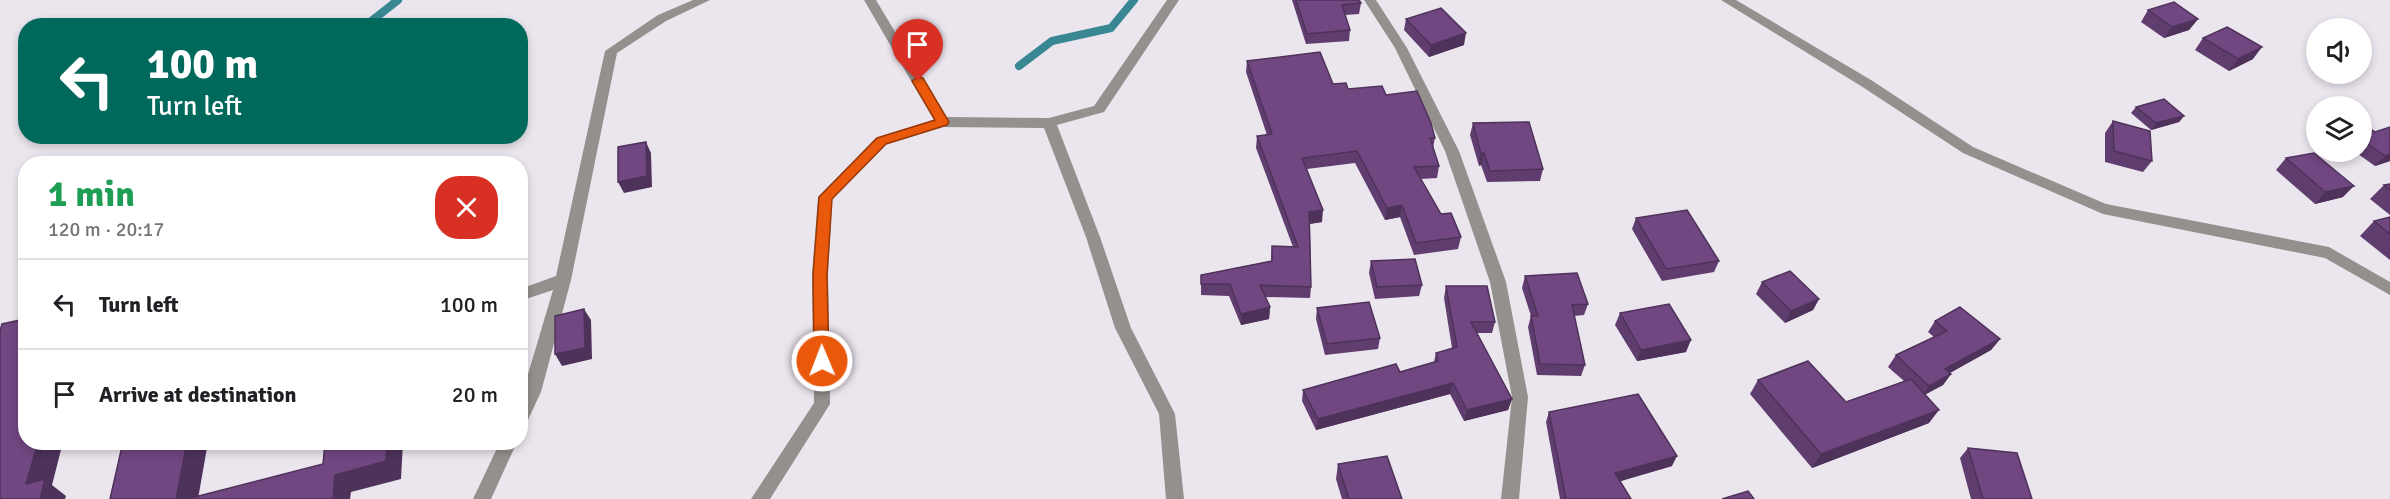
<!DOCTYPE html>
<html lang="en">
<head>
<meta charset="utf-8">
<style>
  :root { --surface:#fff; --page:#f6f6f6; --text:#202124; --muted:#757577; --line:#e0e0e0 }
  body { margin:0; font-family:Signika,sans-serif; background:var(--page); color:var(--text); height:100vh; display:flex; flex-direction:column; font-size:22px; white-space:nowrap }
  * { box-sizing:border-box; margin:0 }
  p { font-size:20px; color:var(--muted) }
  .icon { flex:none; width:33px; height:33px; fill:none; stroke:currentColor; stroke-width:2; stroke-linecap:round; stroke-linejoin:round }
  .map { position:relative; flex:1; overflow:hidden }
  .details { position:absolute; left:18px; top:156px; width:510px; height:294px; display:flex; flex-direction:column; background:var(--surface); border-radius:24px; box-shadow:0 3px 9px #0003 }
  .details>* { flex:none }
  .guide { position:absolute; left:18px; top:18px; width:510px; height:126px; border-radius:24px; box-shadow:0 3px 9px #0003; background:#00695c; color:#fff; overflow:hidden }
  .controls { position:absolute; left:2306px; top:18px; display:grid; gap:12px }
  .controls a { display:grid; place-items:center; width:66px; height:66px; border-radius:50%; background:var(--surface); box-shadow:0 3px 9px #0003; font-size:30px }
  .pin { position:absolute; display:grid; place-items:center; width:51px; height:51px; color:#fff; margin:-62px -26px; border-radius:50% 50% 50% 0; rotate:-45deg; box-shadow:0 0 6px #0007 }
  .pin .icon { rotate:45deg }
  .me { position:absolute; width:66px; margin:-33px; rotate:359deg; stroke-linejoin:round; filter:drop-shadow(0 0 4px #0008) }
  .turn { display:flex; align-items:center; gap:21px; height:126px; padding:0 30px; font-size:27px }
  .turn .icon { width:78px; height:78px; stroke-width:2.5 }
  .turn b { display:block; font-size:42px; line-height:51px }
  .round { display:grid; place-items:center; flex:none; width:63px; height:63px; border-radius:24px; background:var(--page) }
  .summary { display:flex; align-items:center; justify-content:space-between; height:102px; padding:0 30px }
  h1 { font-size:36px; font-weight:700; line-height:45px; color:#1e9e55 }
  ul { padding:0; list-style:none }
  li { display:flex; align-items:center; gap:18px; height:90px; padding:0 30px; border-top:2px solid var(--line) }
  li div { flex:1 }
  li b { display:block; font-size:22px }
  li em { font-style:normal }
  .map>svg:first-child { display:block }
</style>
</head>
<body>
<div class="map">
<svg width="2390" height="499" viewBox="0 0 2390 499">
  <rect width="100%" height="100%" fill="#ebe5ee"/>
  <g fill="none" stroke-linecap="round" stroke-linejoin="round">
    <g stroke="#388793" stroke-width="8">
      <path d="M365 26 398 0"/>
      <path d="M1019 66 1052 41 1111 28 1134 0"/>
    </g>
    <g fill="#94908d" fill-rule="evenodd">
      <path d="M693 0H710L666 21 617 53 571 280 541 392 526 424 520 426V401L553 290 520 301V289L556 276 605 51 658 15Z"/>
      <path d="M864 0H876L946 117 1049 118 1094 106 1167 0H1179L1104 112 1057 125 1100 237 1131 328 1175 414 1184 499H1166L1159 414 1115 328 1086 237 1044 128 942 127 886 144 832 199 828 275 830 404 770 499H751L814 403 812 275 818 197 876 138 934 120Z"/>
      <path d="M1364 0H1376L1407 48 1459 151 1506 282 1528 397 1519 499H1501L1512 397 1490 282 1445 151 1395 48Z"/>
      <path d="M1721 0H1736L1871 80 1973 147 2106 204 2329 247 2390 282V295L2325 258 2103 214 1963 153 1861 86Z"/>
      <path d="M500 442H517L491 499H473Z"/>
    </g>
  </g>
  <g fill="#603d6f">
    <path d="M1292 0H1359L1361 3 1359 14 1345 15 1350 30 1349 41 1306 44Z"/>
    <path d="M2148 10 2198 19 2189 30 2164 38 2141 22Z"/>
    <path d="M1406 19 1464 45 1429 57 1404 30Z"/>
    <path d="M2203 38 2253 59 2229 71 2195 50Z"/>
    <path d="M1247 61 1333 84 1348 89 1386 95 1435 138 1433 148 1439 166 1437 178 1421 179 1441 214 1461 237 1458 249 1414 255 1400 217 1385 220 1355 163 1307 169 1322 222 1310 224 1311 287 1310 298 1265 297 1270 307 1269 319 1241 325 1229 296 1201 295V275L1271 261 1272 246 1293 247 1256 148 1257 136 1267 135 1246 72Z"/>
    <path d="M2136 107 2184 116 2179 122 2151 130 2131 113Z"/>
    <path d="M2113 121 2152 161 2143 172 2105 162V133Z"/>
    <path d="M2361 122 2375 132 2390 161 2375 166 2358 154 2351 156 2345 152H2361Z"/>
    <path d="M1473 123 1543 169 1540 181 1487 182 1481 165 1479 166 1470 135Z"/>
    <path d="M2286 158 2343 197 2315 204 2276 170Z"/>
    <path d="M2390 184V215L2370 199 2384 185Z"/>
    <path d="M2390 217V260L2360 236 2374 221Z"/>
    <path d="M1636 218 1719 261 1714 272 1662 281 1632 229Z"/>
    <path d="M1371 261 1422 285 1419 296 1375 299 1369 273Z"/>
    <path d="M1525 276 1588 304 1584 315 1574 316 1585 365 1581 376 1537 375 1528 327 1531 316 1522 288Z"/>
    <path d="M1762 282 1819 299 1813 310 1785 323 1756 294Z"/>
    <path d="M1446 286 1495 322 1492 333H1477L1512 399 1508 410 1464 421 1450 394 1316 430 1302 401 1303 390 1400 372 1434 362 1436 353 1452 348 1444 298Z"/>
    <path d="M1317 308 1380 338 1378 349 1325 355 1316 319Z"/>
    <path d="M1620 313 1686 352 1637 361 1615 325Z"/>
    <path d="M1935 321 2000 339 1991 350 1950 373 1951 374 1943 385 1925 394 1929 423 1812 468 1750 394 1758 380 1846 402 1904 381 1888 367 1896 355 1934 337 1928 332Z"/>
    <path d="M1549 412 1672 466 1620 481 1631 499H1560L1546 422Z"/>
    <path d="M1968 448 2032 499H1971L1960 458Z"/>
    <path d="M1338 464 1402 499H1342L1336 479Z"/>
  </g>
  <g fill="#4e325a">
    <path d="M2198 19 2189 30 2164 38 2172 27Z"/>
    <path d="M1466 33 1464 45 1429 57 1431 45Z"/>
    <path d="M2262 47 2253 59 2229 71 2238 59Z"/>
    <path d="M2184 116 2179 122 2151 130 2156 123Z"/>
    <path d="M646 142 651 153 652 187 624 193 618 182Z"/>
    <path d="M2368 144 2361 151V146Z"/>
    <path d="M2355 152H2361L2358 154 2351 156Z"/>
    <path d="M1484 153 1481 165 1479 166 1481 154Z"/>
    <path d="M2390 154V161L2375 166 2385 156Z"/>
    <path d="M2354 186 2343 197 2315 204 2325 192Z"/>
    <path d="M1402 205 1400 217 1385 220 1387 208Z"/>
    <path d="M1323 210 1322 222 1308 224 1309 212Z"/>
    <path d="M1819 299 1813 310 1785 323 1791 311Z"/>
    <path d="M1270 307 1269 319 1241 325V314Z"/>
    <path d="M584 309 591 320 592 359 562 366 555 354Z"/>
    <path d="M2000 339 1991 350 1937 380 1945 369Z"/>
    <path d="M1691 340 1686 352 1637 361 1641 350Z"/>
    <path d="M1951 374 1943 385 1921 397 1929 386Z"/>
    <path d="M1453 383 1450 394 1316 430 1318 419Z"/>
    <path d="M1512 399 1508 410 1464 421 1467 410Z"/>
    <path d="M1939 410 1929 423 1812 468 1821 454Z"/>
    <path d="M38 442H63L52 485 66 496 65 499H40L26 484Z"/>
    <path d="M187 442H208L198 499H176Z"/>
    <path d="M387 442H403L401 479 351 492 350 499H333L335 475Z"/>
    <path d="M1677 456 1672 466 1611 484 1615 473Z"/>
  </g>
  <g fill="#704781" stroke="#4e325a" stroke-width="1.5">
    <path d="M1296 0H1359L1361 3 1342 5 1350 30 1307 34Z"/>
    <path d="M2174 2 2198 19 2172 27 2148 10Z"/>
    <path d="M1441 8 1466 33 1431 45 1406 19Z"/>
    <path d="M2227 27 2262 47 2238 59 2203 38Z"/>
    <path d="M1320 52 1333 84 1346 83 1348 89 1382 86 1386 95 1417 91 1431 123 1435 138H1430L1439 166 1414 167 1441 214 1451 213 1461 237 1416 243 1402 205 1387 208 1357 151 1302 158 1323 210 1309 212 1311 287 1260 285 1270 307 1241 314 1230 284H1201V275L1272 261V246L1298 247 1257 136 1272 134 1247 61Z"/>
    <path d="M2164 99 2184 116 2156 123 2136 107Z"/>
    <path d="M2113 121 2150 131 2152 161 2114 151Z"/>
    <path d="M1529 122 1543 169 1490 171 1484 153 1481 154 1473 123Z"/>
    <path d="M2361 122 2375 132 2390 127V154L2385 156 2368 144 2361 146Z"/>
    <path d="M646 142 647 176 618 182V147Z"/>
    <path d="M2314 153 2354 186 2325 192 2286 158Z"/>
    <path d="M2390 184V190L2384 185Z"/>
    <path d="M1687 210 1719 261 1666 269 1636 218Z"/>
    <path d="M2390 217V234L2374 221Z"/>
    <path d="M1415 259 1422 285 1377 287 1371 261Z"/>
    <path d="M1790 271 1819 299 1791 311 1762 282Z"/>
    <path d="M1577 273 1588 304 1572 305 1585 365 1540 364 1531 316H1538L1525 276Z"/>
    <path d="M1446 286H1487L1495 322H1471L1512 399 1467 410 1453 383 1318 419 1303 390 1396 364 1400 372 1438 361 1436 353 1457 347Z"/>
    <path d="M1369 302 1380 338 1327 344 1317 308Z"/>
    <path d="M1669 304 1691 340 1641 350 1620 313Z"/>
    <path d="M26 307V442H38L26 484 45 479 40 499H0V331L2 324 20 320Z"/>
    <path d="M1960 307 2000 339 1945 369 1951 374 1929 386 1896 355 1947 331 1935 321Z"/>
    <path d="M584 309 585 348 555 354V316Z"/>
    <path d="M1808 361 1846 402 1911 379 1939 410 1821 454 1758 380Z"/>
    <path d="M1638 394 1677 456 1615 473 1631 499H1566L1549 412Z"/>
    <path d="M123 442H187L176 499H110Z"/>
    <path d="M325 442H387L386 461 335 475 333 499H187L323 464Z"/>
    <path d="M1968 448 2017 453 2032 499H1983Z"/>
    <path d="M1387 456 1402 499H1349L1338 464Z"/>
    <path d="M1748 491 1754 499H1722Z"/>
  </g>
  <path fill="#ea580c" stroke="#983908" stroke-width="1.5" d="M918 77 923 78 949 122 947 125 886 144 832 199 827 275 829 361 827 365H817L814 361 813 275 819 197 877 138 935 120 912 81Z"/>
</svg>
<div class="controls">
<a><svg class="icon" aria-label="sound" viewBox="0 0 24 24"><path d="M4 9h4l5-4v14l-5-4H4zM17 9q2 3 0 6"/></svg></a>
<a><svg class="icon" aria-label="layers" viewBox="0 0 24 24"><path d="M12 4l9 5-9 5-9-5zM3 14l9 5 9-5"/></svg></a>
</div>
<div class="pin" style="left:918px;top:81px;background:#d93025"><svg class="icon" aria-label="arrive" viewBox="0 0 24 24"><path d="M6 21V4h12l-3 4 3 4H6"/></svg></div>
<svg class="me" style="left:822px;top:361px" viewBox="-20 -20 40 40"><circle r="17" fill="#ea580c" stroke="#fff" stroke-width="3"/><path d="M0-11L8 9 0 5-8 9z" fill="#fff"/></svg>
<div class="guide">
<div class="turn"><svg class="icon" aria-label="left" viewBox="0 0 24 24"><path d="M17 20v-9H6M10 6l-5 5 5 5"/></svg><div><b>100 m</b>Turn left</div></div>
</div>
<section class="details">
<div class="summary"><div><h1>1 min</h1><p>120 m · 20:17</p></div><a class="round" style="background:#d93025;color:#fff"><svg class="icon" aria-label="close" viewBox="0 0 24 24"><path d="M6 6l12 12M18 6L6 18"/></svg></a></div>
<ul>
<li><svg class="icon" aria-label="left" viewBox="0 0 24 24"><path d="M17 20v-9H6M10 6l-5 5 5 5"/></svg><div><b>Turn left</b></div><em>100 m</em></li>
<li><svg class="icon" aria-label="arrive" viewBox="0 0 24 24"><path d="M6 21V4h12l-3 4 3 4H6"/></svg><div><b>Arrive at destination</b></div><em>20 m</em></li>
</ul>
</section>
</div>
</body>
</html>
